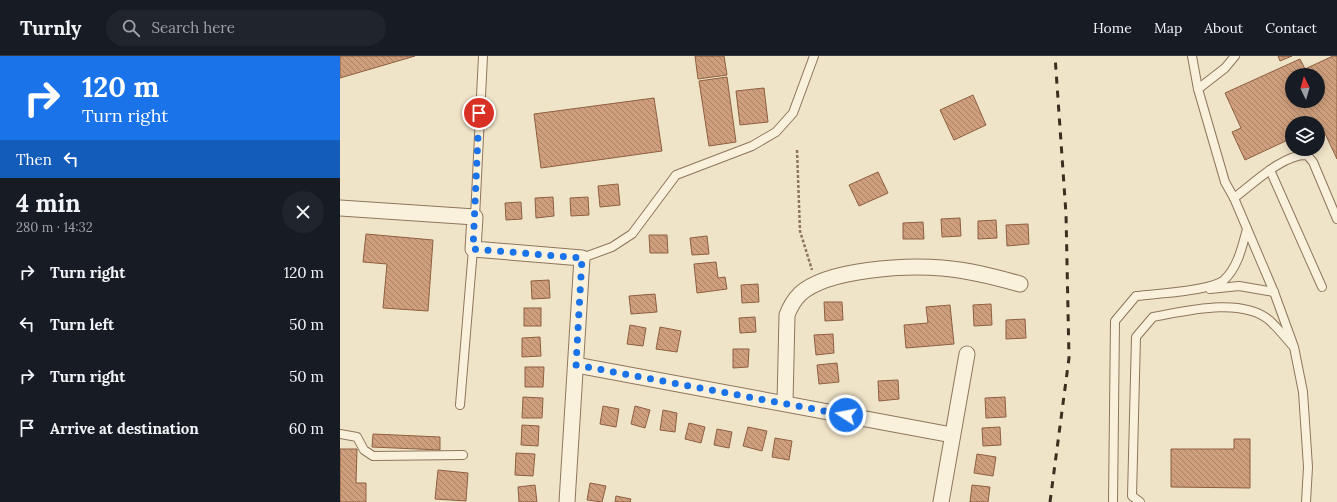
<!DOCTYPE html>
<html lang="en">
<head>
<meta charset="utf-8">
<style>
  :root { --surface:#171b24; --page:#20242c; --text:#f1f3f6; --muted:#9ea1a6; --line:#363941 }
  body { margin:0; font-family:Lora,serif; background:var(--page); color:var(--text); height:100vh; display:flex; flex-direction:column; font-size:15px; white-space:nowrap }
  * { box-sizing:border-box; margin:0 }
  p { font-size:13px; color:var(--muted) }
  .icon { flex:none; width:22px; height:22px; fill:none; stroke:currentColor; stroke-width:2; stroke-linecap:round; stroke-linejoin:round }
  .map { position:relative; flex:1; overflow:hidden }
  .panel { display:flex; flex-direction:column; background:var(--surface); width:340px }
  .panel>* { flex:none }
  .hud { background:#1a73e8; color:#fff; overflow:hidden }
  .needle { width:26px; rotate:355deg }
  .tools { position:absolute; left:945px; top:12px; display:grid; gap:8px }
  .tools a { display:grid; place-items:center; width:40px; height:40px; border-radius:50%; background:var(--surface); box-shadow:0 2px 10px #0003; font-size:20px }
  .pin { position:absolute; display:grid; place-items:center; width:34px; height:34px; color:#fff; margin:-17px; border:2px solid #fff; border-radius:50%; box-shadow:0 1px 4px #0007 }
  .me { position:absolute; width:44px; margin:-22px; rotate:281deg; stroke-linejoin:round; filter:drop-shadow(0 0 3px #0008) }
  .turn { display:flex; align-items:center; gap:14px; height:84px; padding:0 16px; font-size:18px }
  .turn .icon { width:52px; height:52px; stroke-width:2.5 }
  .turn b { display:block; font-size:28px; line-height:34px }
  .then { display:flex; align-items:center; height:38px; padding:0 16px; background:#0003; gap:8px; font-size:15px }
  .round { display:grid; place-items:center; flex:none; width:42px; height:42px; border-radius:21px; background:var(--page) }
  .headline { display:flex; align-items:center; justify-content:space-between; height:68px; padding:0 16px }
  h1 { font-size:24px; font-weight:700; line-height:30px }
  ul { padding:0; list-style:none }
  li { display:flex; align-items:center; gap:12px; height:52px; padding:0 16px }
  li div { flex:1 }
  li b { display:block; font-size:15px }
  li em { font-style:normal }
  header { display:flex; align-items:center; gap:24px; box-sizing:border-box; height:56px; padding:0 20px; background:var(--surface); border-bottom:1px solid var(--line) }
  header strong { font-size:19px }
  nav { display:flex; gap:22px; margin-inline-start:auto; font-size:14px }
  .search { width:280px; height:36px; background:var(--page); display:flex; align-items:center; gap:10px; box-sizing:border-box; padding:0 14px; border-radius:22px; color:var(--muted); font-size:15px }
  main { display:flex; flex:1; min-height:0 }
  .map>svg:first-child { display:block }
</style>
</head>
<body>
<header>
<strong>Turnly</strong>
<div class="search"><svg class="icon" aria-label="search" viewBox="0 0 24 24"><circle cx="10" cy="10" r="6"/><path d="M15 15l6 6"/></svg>Search here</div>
<nav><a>Home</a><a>Map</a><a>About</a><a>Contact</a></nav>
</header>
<main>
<section class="panel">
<div class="hud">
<div class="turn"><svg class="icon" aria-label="right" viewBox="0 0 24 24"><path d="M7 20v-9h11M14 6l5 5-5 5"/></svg><div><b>120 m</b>Turn right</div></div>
<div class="then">Then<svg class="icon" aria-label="left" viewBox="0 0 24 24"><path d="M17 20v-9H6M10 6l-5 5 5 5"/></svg></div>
</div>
<div class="headline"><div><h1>4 min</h1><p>280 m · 14:32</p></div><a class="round"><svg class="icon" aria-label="close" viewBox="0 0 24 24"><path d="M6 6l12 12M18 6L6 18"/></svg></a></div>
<ul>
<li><svg class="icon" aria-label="right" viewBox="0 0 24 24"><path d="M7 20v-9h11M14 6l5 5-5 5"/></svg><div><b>Turn right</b></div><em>120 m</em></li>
<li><svg class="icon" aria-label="left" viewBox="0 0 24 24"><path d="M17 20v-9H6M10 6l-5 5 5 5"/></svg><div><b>Turn left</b></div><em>50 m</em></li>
<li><svg class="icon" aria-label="right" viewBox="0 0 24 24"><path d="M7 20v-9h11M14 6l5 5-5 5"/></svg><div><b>Turn right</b></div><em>50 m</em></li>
<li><svg class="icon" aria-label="arrive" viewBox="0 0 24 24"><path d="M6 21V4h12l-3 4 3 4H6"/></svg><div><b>Arrive at destination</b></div><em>60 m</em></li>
</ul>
</section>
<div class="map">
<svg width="997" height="446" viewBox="0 0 997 446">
  <defs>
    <pattern id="building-back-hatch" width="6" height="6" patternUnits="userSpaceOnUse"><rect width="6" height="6" fill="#cf9f7d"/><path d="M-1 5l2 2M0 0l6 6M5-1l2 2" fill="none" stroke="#a98266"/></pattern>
  </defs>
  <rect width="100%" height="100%" fill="#f0e4c8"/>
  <g fill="url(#building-back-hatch)" stroke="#8d5f41" fill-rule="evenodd">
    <path d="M0 0H75L0 22Z"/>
    <path d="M355 0H384L387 19 358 23Z"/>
    <path d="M938 0H952L940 5Z"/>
    <path d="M993 0H997V103L981 69 978 70V67H952V82L905 104 892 76 901 72 885 37 960 3 965 13ZM952 19H978V45H952Z"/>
    <path d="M387 21 396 86 369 90 359 25Z"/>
    <path d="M424 32 428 66 400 69 396 35Z"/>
    <path d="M633 39 646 69 614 84 600 54Z"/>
    <path d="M314 42 322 95 201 112 194 58Z"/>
    <path d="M538 116 548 137 519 150 509 129Z"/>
    <path d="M278 128 280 149 260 151 258 130Z"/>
    <path d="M213 141 214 160 196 162 195 142Z"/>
    <path d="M248 141 249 159 231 160 230 142Z"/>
    <path d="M181 146 182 163 166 164 165 147Z"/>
    <path d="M620 162 621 180 602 181 601 163Z"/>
    <path d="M656 164 657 182 638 183V165Z"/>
    <path d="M583 166 584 183H563V167Z"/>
    <path d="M688 168 689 188 667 190 666 169Z"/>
    <path d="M26 178 93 184 88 255 43 252 47 208 23 206Z"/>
    <path d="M309 179H327L328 197H310Z"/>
    <path d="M367 180 369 198 352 199 350 182Z"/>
    <path d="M376 206 378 222 385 221 387 233 357 237 354 208Z"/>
    <path d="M209 224 210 242 192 243 191 225Z"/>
    <path d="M418 228 419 246 402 247 401 229Z"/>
    <path d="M315 238 317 256 291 258 289 240Z"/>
    <path d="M484 246H502L503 264 485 265Z"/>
    <path d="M651 248 652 269 634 270 633 249Z"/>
    <path d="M610 249 614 288 566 292 564 269 588 267 586 251Z"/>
    <rect x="184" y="252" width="17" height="18"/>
    <path d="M415 261 416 276 400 277 399 262Z"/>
    <path d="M685 263 686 282 666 283V264Z"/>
    <path d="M290 269 306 272 303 290 287 288Z"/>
    <path d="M320 271 341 275 337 296 316 293Z"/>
    <path d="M493 278 494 297 476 299 474 279Z"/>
    <path d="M200 281 201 300 182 301V282Z"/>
    <path d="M393 293H409L408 311 393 312Z"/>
    <path d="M497 307 499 326 479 328 477 309Z"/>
    <path d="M185 311H204L203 331H185Z"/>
    <path d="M558 324 559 343 539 345 538 325Z"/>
    <path d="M183 341 203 342 202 362H182Z"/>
    <path d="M665 341 666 361 646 362 645 342Z"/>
    <path d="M263 350 279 353 276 371 260 368Z"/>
    <path d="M295 350 310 354 305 372 291 368Z"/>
    <path d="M323 354 337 357 335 376 320 374Z"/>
    <path d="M349 367 365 371 361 387 345 383Z"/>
    <path d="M182 369 199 370 198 390 181 389Z"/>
    <path d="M408 371 427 375 422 395 403 390Z"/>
    <path d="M660 371 661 389 643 390 642 372Z"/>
    <path d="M377 373 392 376 389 392 374 389Z"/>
    <path d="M33 378 100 381V394L32 391Z"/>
    <path d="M435 382 452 385 449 404 432 401Z"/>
    <path d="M894 383H910V432L831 431V393H894Z"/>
    <path d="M0 393H17L16 427H26V446H0Z"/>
    <path d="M176 397 195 398 193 420 175 419Z"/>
    <path d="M637 398 656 401 653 420 634 417Z"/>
    <path d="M98 414 128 417 126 445 95 443Z"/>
    <path d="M250 427 266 430 262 446 247 444Z"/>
    <path d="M195 429 197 446H179L178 431Z"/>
    <path d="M632 429 650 431 648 446H630Z"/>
    <path d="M276 440 291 443 290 446H275Z"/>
  </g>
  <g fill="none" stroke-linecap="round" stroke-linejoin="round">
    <g stroke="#8d765c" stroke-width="10">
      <g id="lane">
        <path d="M852 0 858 33 885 126 894 142 934 236 954 291 963 336 968 411 966 446"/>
        <path d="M858 33 885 12 895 0"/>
        <path d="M930 114 982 231"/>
        <path d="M894 142C913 128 943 98 967 99L973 106 997 163"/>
        <path d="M135 161 143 0"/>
        <path d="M242 202 272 191 292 178 336 119 412 90 436 76 453 57 474 0"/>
        <path d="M870 233 899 230 934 236"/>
        <path d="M120 349 133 193"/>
        <path d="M0 378 17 381 24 394 33 400 123 399"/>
        <path d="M773 446 775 265 796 240C815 238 871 235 884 224 898 211 902 191 907 173"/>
        <path d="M800 446 792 440 796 281 813 261C846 255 901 241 929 264 937 271 945 281 952 289"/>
      </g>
    </g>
    <g stroke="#8d765c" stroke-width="17">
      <g id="street">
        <path d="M0 152 135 161 133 193 242 202 227 446"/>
        <path d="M236 309 612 379"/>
        <path d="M445 347 447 259C450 251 454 244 460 238 487 213 566 209 602 212 629 214 655 221 680 228"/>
        <path d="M601 446 627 298"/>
      </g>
    </g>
    <path stroke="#8d765c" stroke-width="2.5" stroke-dasharray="3 2" stroke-linecap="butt" d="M457 94 460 175 472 214"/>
    <use href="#lane" stroke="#faf1dc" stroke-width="8"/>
    <use href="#street" stroke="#faf1dc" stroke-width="15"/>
    <path stroke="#3d2e20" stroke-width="3" stroke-dasharray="7 7" stroke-linecap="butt" d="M710 446 729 302 726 158 715 0"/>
  </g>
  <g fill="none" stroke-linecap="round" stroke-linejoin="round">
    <path stroke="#1a73e8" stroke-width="7" stroke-dasharray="0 12.6" d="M139 57 133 193 242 202 236 309 506 359"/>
  </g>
</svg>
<div class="tools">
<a><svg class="needle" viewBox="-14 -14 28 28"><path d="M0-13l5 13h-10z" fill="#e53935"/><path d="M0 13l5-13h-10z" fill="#9ea1a6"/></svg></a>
<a><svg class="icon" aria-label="layers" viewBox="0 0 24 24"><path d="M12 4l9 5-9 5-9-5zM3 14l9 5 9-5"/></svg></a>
</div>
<div class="pin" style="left:139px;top:57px;background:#d93025"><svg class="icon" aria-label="arrive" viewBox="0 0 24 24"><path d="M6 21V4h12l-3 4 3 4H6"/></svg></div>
<svg class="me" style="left:506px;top:359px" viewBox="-20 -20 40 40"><circle r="17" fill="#1a73e8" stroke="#fff" stroke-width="3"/><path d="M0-11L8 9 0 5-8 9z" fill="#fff"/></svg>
</div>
</main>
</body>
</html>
